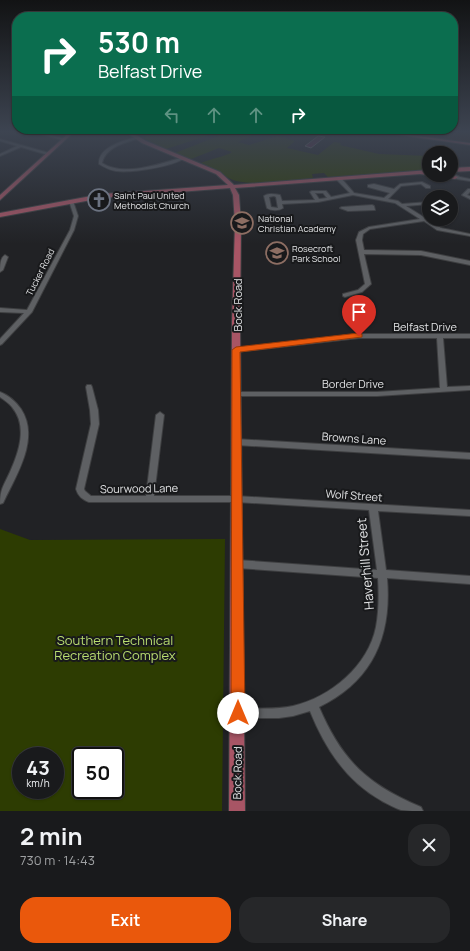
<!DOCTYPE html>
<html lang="en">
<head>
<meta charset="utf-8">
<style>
  :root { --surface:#191a1c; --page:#262729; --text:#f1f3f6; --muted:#9fa1a3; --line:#37383b; --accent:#ea580c }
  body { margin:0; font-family:Manrope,sans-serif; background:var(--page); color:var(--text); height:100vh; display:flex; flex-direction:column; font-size:15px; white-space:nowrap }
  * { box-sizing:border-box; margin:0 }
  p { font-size:13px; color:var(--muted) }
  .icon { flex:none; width:22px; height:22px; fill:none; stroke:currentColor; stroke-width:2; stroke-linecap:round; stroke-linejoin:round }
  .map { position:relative; height:811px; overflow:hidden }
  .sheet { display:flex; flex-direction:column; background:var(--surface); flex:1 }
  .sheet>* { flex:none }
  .hud { position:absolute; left:12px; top:12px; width:446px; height:122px; border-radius:16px; box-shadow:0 1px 3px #0004,0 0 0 1px var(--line); background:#0b6e4f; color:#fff; overflow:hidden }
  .buttons { position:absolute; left:422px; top:146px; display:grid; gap:8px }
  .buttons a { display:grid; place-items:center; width:36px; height:36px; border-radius:50%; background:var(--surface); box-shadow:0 1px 3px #0004,0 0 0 1px var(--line); font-size:20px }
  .speed { position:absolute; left:12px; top:747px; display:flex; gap:8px; font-size:20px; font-weight:700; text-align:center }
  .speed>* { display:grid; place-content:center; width:52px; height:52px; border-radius:50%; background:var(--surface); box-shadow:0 1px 3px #0004,0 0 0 1px var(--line); line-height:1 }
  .speed small { font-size:10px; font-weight:400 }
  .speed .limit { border:2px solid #111; border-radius:6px; background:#fff; color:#111 }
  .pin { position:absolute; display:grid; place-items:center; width:34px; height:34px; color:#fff; margin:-41px -17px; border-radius:50% 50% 50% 0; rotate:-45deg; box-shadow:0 0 4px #0007 }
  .pin .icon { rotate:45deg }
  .me { position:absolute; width:44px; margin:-22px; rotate:0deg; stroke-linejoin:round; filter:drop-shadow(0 0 3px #0008) }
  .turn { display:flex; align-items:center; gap:14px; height:84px; padding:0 20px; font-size:18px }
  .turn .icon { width:52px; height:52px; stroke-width:2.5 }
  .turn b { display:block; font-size:28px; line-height:34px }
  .lanes { display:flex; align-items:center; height:38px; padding:0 20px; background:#0003; justify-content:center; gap:20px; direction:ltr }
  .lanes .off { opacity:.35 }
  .round { display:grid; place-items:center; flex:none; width:42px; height:42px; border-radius:16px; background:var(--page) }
  .head { display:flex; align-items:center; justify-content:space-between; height:68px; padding:0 20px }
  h1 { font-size:24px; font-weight:700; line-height:30px }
  .primary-button { display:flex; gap:8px; margin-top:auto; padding:8px 20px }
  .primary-button a { flex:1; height:46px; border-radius:16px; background:var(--accent); color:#fff; font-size:16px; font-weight:700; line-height:46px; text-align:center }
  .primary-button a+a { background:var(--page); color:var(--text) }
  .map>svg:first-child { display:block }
</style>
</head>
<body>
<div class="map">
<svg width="470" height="811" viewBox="0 0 470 811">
  <rect width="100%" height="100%" fill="#212225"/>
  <g fill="#37241f">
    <path d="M385 131H437L433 138Z"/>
    <path d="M449 131H470V142L444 139Z"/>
  </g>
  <g fill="#2d3c02" fill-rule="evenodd">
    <path d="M157 131H243L256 134 238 142 249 145 278 136 295 141 287 148 318 155 334 142 341 143 340 145 379 154 429 156V170L328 177 324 173 312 174 313 178C289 180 260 186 236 181 228 179 212 167 201 163 210 159 227 156 232 152L219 148 191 159 175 153 218 136 213 134 166 149 143 138Z"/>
    <path d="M0 529 30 540 225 539 222 811H0ZM21 756H55V790H21ZM81 756H115V790H81Z"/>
  </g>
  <path fill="#6d2753" stroke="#878385" d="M318 136 325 137 311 148 305 146Z"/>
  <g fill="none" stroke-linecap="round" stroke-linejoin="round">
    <g stroke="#3e3f41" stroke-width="2">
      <g id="minor">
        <path d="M15 131H19L13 133V131Z"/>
        <path d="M32 131H37L65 139 63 140 36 133 27 136 25 135Z"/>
        <path d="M53 131H72L74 132C68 134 59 134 53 131Z"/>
        <path d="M136 137 138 138 137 139C124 143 106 147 102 163 124 177 160 164 183 157L185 158C171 167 132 173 116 171 109 170 104 167 99 164 98 147 123 141 136 137Z"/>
        <path d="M0 139 49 153 50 154 48 155 21 147 0 156V154L17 146 0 141Z"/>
        <path d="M451 173 460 177 470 179V181L457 179 450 175H451Z"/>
        <path d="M337 178H341L354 193 384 198 390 193 368 187V185L374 184 394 189 400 184 422 182 430 186V188H426L421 184 401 186 388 199 398 201 402 204 429 202V204L406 206 441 228 470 234V236L437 230 424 221 370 229 363 234 362 240 364 250 421 251 470 261V265L421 255 364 254 371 284 362 292 345 297 343 296V294L358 290 365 284 356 240 359 232 369 227 420 219 395 203 353 195 318 202 282 204 283 208C279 211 271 211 267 208L264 196C268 193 274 194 280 195L282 201 315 200 310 192 312 191H326L331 197 350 193 337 180ZM315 193H323L327 198 319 199ZM274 196 276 197 278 208 271 207 269 197Z"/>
        <path d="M468 189H470V192L467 195 470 196V199L462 195Z"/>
        <path d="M69 200 73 201 78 216 74 230 32 312 2 344 0 345V339L24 313 0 312V308L27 310 70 230 74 216 69 201Z"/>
        <path d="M372 205 374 206 375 210 348 211 340 208 342 207Z"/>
        <path d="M5 255 8 257 3 270 0 272C0 266 0 258 5 255Z"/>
        <path d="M359 334H470V338H443L447 387 470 386V390L377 396H236L233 394 236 392H377L440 388 437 338H359L236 352 233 350 236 348Z"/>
        <path d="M87 385H91L92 387 98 410 99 424 84 489 85 491 91 496H146L156 415 160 412 164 415 154 496H236L470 510V516L378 511 386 570 470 576V584L387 578C392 636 373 681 319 707 342 761 368 785 421 807L423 811C416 811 408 811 401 810 395 808 388 804 382 801 346 781 325 748 310 711L293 716 279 718H238L234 717 233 713 234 709 238 708C256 708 275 710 293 706 331 697 368 666 376 627 379 611 379 594 378 578L237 568 234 567 233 564 234 561 237 560 377 570 369 510 236 502H89C83 500 78 496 76 489L91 424 90 410 86 387Z"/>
        <path d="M0 392C8 395 16 402 21 409 40 438 17 474 4 501L3 503 0 504C0 489 4 485 10 472 19 452 28 426 12 407 9 403 4 400 0 397Z"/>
        <path d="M236 439 470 453V459L236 445 233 444 232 442 233 440Z"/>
      </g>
    </g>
    <g stroke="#3e3f41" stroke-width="2">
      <g id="major">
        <path d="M71 131H75L0 200V195Z"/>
        <path d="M124 131H129L146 141 220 172 234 185 429 170V175H451L458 177 455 179 420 174 235 188 239 195 241 223 240 322 245 811H229L232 322 235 223 233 195 230 188 102 198 0 217V213L102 194 228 185 216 174 142 143Z"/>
        <path d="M372 131H381L470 143V145Z"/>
        <path d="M470 167V171L451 172V168Z"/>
      </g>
    </g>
    <use href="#minor" fill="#5e6063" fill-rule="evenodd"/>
    <use href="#major" fill="#a85565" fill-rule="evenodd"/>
  </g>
  <linearGradient id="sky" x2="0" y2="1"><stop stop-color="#121314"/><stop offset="0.54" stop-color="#3d4451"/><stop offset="1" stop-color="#3d4451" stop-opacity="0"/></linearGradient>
  <rect width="470" height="244" fill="url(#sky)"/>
  <path fill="#ea580c" stroke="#983908" d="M359 333 362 334V337L240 352 245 713 243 718 238 720 233 718 231 713 232 350 236 347Z"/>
  <defs>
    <g id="church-ring" transform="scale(1.15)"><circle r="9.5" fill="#18191b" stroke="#6b7280" stroke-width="1.5"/><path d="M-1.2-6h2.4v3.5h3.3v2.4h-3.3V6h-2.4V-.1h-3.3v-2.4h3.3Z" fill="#6b7280"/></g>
    <g id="school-ring" transform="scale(1.15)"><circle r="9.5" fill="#18191b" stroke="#8d6e63" stroke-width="1.5"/><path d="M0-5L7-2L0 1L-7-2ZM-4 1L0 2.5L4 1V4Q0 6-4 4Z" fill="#8d6e63"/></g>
  </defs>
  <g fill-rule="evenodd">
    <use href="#church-ring" x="99" y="200"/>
    <use href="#school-ring" x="242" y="223"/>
    <use href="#school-ring" x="277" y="253"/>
  </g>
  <g text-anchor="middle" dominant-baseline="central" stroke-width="4" stroke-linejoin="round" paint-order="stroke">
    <g font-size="9" fill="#e1e2e4" stroke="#18191b" text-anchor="start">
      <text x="114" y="195">Saint Paul United<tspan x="114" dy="10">Methodist Church</tspan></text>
      <text x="258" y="218">National<tspan x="258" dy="10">Christian Academy</tspan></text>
      <text x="292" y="248">Rosecroft<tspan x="292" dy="10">Park School</tspan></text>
    </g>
    <g font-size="9" fill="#e1e2e4" stroke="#18191b">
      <text transform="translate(40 272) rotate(-63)">Tucker Road</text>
    </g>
    <g font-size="11" fill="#e1e2e4" stroke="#18191b">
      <text transform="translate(237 305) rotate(-90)">Bock Road</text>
      <text x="425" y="326">Belfast Drive</text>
      <text x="353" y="383">Border Drive</text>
      <text transform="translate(354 438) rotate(4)">Browns Lane</text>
      <text transform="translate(139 488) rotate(-1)">Sourwood Lane</text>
      <text transform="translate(354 495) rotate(4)">Wolf Street</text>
      <text transform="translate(237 773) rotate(-89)">Bock Road</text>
    </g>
    <g font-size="13" fill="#e1e2e4" stroke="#18191b">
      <text transform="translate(365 564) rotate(-95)">Haverhill Street</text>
    </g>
    <g font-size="13" fill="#b9dd70" stroke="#18191b">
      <text x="115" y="640">Southern Technical<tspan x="115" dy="15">Recreation Complex</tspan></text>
    </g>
  </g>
</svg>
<div class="buttons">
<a><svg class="icon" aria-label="sound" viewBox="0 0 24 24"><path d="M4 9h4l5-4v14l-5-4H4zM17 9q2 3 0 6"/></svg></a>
<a><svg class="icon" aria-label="layers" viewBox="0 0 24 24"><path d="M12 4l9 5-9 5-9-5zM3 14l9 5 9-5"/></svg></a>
</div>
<div class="speed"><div>43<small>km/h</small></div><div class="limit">50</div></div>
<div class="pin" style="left:359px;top:336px;background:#d93025"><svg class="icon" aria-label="arrive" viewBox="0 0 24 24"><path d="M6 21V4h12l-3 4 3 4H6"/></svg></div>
<svg class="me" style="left:238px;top:713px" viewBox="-20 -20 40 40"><circle r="19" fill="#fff"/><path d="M0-13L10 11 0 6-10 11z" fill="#ea580c"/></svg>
<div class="hud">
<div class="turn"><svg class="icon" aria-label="right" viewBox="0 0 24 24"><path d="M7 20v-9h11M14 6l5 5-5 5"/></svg><div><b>530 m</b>Belfast Drive</div></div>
<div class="lanes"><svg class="icon off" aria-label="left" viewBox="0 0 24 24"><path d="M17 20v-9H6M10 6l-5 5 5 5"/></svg><svg class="icon off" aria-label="ahead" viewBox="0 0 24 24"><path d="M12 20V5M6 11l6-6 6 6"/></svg><svg class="icon off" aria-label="ahead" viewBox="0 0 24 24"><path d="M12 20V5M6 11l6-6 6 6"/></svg><svg class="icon" aria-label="right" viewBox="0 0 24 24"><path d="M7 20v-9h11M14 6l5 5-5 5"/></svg></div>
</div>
</div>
<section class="sheet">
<div class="head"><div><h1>2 min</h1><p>730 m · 14:43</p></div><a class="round"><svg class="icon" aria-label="close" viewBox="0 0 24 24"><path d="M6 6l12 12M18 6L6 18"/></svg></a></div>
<div class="primary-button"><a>Exit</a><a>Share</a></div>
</section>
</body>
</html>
